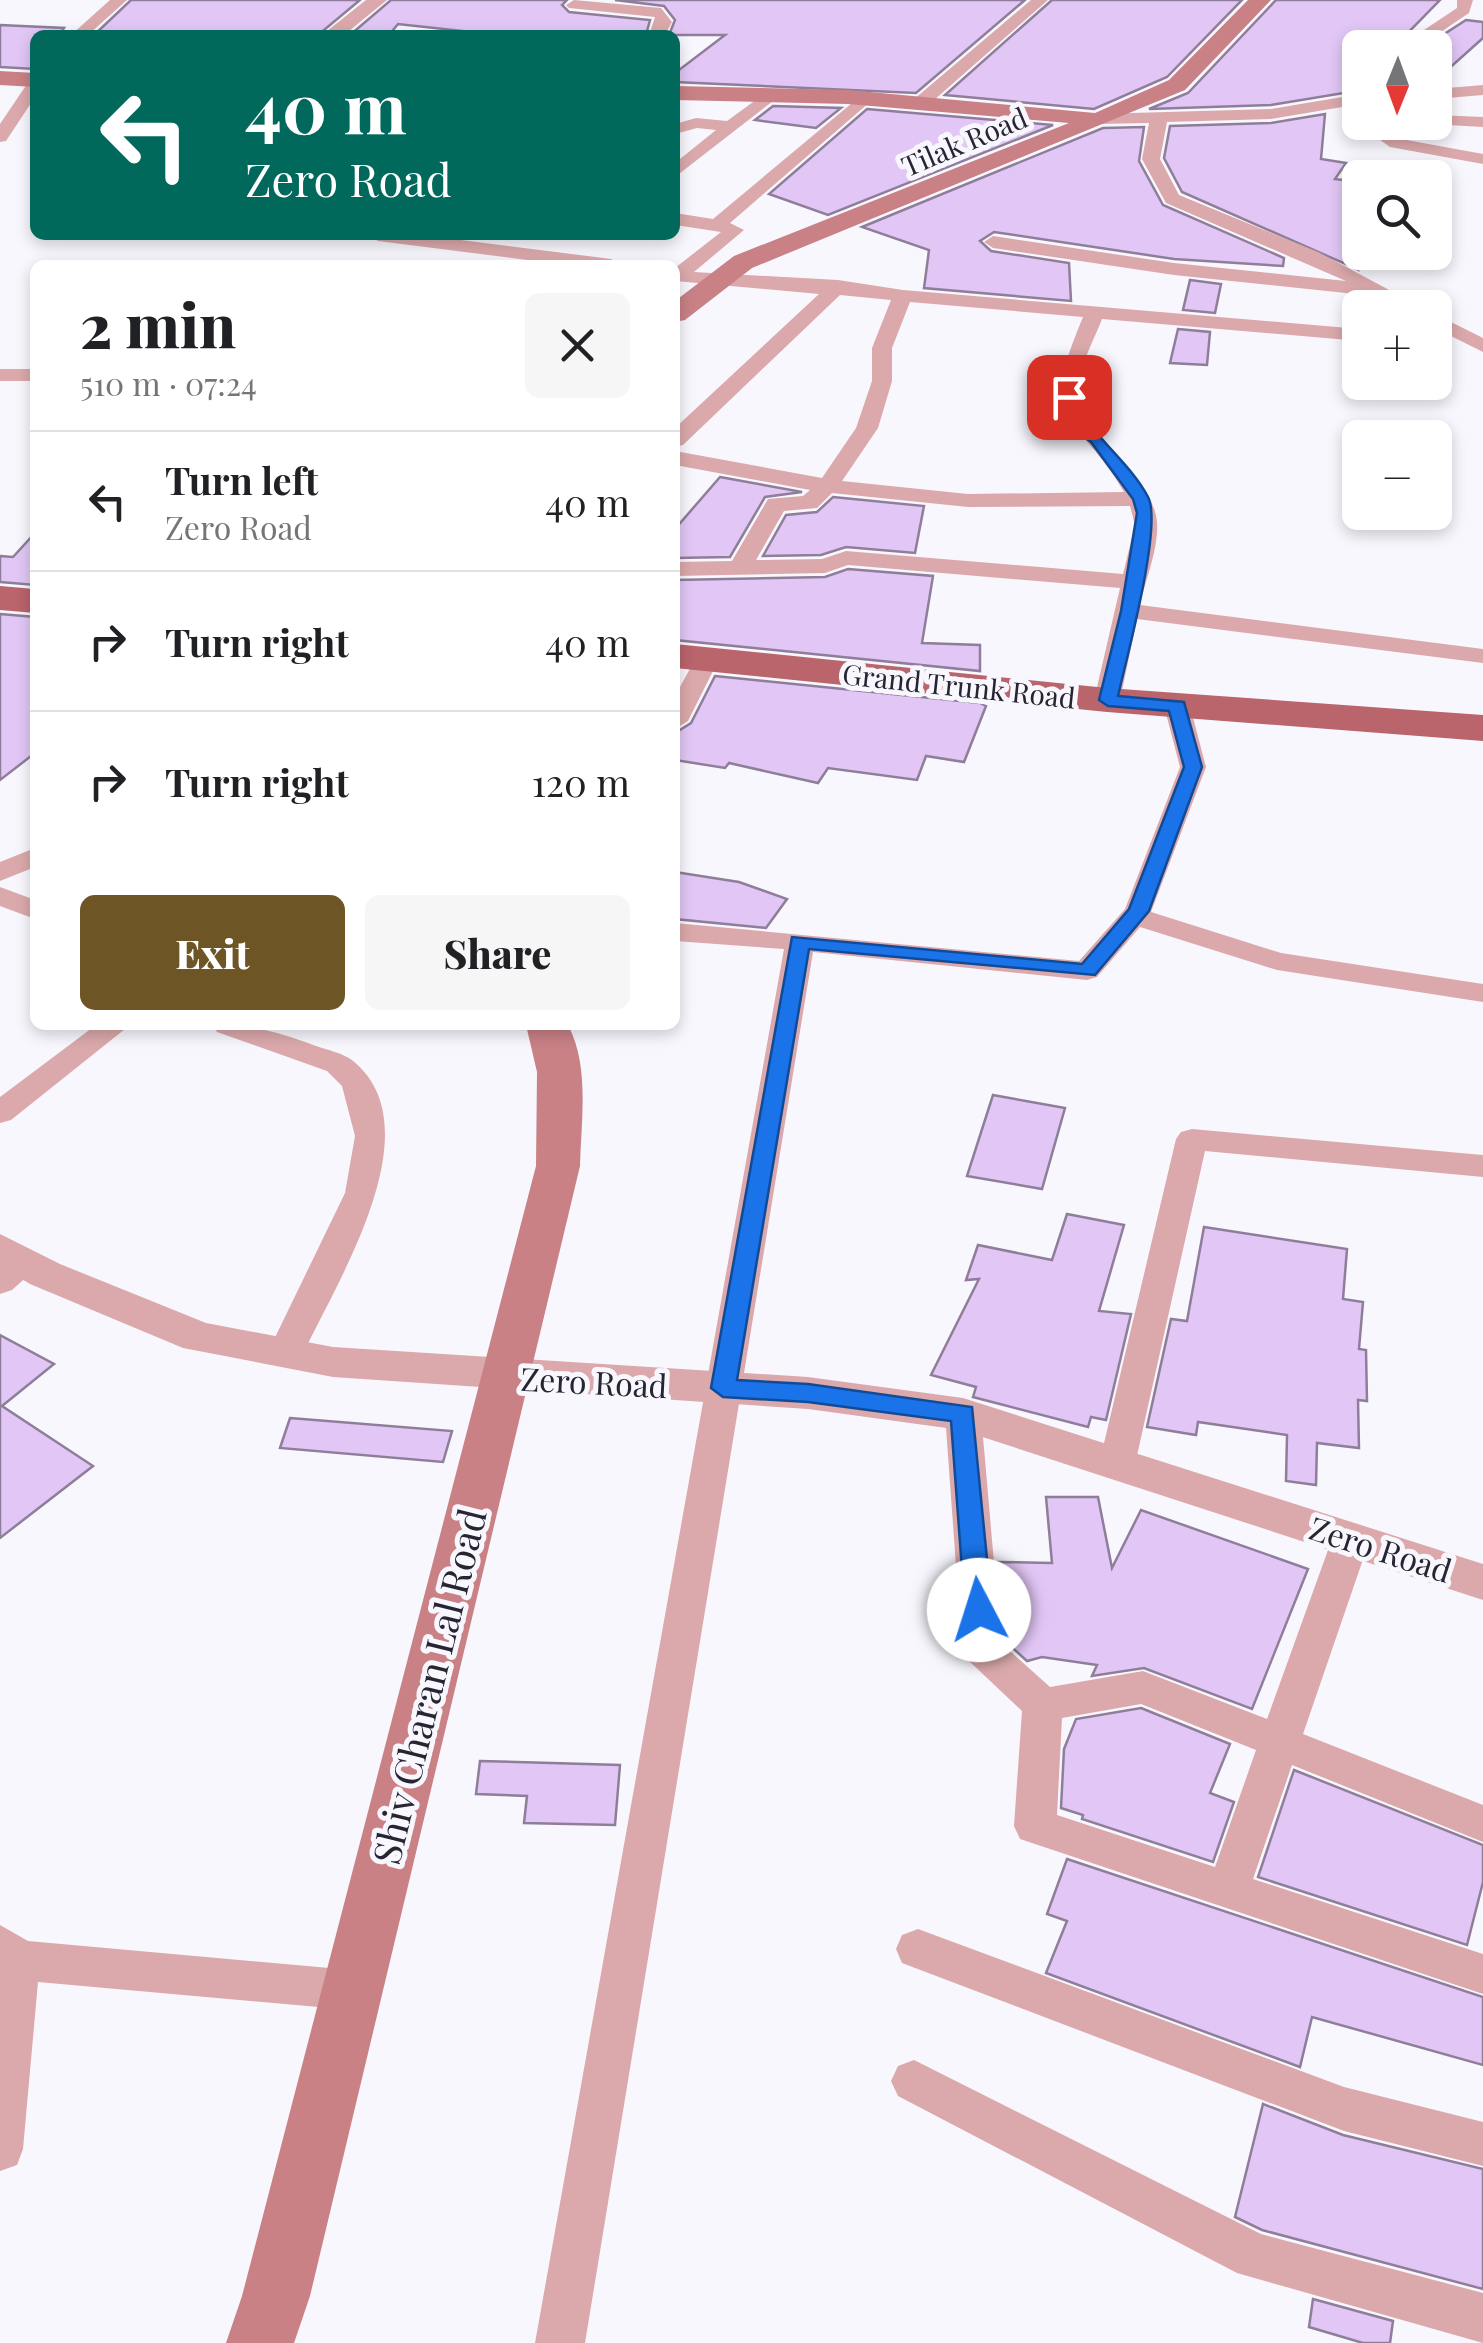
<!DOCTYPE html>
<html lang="en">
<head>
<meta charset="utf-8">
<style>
  :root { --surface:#fff; --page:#f6f6f6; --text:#202124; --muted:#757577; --line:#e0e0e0; --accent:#6e5526 }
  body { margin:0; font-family:"Playfair Display",serif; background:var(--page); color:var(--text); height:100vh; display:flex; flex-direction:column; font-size:38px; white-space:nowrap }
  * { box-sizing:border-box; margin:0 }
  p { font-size:32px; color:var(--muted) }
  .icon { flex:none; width:55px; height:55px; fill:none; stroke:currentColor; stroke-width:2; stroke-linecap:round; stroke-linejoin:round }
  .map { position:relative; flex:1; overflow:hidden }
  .side { position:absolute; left:30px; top:260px; width:650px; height:770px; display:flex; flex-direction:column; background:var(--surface); border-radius:15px; box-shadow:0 5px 15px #0003 }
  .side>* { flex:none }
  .hud { position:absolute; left:30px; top:30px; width:650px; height:210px; border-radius:15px; box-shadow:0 5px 15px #0003; background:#00695c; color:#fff; overflow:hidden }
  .needle { width:65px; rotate:181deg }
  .tools { position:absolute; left:1342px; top:30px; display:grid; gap:20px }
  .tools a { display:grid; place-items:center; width:110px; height:110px; border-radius:15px; background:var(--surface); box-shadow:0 5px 15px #0003; font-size:50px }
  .pin { position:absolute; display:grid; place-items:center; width:85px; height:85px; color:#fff; margin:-42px; border-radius:20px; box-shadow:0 5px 15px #0006 }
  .me { position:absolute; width:110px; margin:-55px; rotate:355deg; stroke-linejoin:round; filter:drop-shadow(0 0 8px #0008) }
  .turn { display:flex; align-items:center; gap:35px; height:210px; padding:0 50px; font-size:45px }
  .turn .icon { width:130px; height:130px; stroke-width:2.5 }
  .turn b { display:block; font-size:70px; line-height:85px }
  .round { display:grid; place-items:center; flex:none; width:105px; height:105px; border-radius:15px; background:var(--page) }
  .summary { display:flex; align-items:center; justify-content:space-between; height:170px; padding:0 50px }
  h1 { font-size:60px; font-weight:800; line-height:75px }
  .action { display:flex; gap:20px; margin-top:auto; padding:20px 50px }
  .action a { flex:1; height:115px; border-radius:15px; background:var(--accent); color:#fff; font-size:40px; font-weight:800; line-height:115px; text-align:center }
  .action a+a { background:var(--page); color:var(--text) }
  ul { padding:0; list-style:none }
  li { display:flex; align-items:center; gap:30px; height:140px; padding:0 50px; border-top:2px solid var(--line) }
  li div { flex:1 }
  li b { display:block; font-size:38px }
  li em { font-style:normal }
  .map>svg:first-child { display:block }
</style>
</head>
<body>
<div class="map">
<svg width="1483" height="2343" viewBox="0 0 1483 2343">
  <rect width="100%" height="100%" fill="#f8f7fe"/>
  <g fill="#e2c7f6" stroke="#8e7e99" stroke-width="2.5">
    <path d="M131 0H360L318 35H94Z"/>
    <path d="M391 0H567L562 5 569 12 650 20 646 35H499L398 24 389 35H350Z"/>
    <path d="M615 0H1025L916 93 675 82V73L725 35H669L675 20 664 6Z"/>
    <path d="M1052 0H1242L1167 77 1094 109 945 95Z"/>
    <path d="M1276 0H1440L1393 48H1360L1356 91 1271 105 1149 109 1188 93Z"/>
    <path d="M1466 20 1483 22V38L1435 81V40Z"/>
    <path d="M0 25 64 28 59 35H35V69L0 67Z"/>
    <path d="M773 106 841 108 816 128 755 120Z"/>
    <path d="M867 109 1053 125 828 215 769 194Z"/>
    <path d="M1325 114 1321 159 1346 163 1335 179 1360 182V255H1349L1357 269 1182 192 1164 158 1170 126 1271 123Z"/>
    <path d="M1144 127 1139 161 1163 205 1284 258 1283 266 1174 259 994 232 980 241 991 251 1069 263 1071 301 924 288 929 250 862 227 1103 128Z"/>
    <path d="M1190 280 1221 284 1215 313 1183 310Z"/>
    <path d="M1178 329 1210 332 1207 365 1170 363Z"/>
    <path d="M720 477 802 492 765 497 730 557 675 558V529Z"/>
    <path d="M833 497 924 506 915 553 846 547 821 555 763 556 786 515 817 512Z"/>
    <path d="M35 533V585L0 582V556L13 557Z"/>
    <path d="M848 569 933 576 922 643 980 645V671L675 640V580L825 577Z"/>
    <path d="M0 614 35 617V753L0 780Z"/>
    <path d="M715 676 980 703 986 706 964 762 926 756 917 780 828 768 818 783 729 763 725 768 675 760V733L691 723Z"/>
    <path d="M675 872 739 882 787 899 766 928 675 919Z"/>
    <path d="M993 1095 1065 1108 1042 1189 967 1176Z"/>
    <path d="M1067 1214 1124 1225 1099 1311 1131 1314 1106 1420 1091 1417 1088 1427 973 1397 976 1387 931 1375 979 1279 966 1280 978 1245 1052 1260Z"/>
    <path d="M1204 1227 1347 1249 1343 1299 1363 1302 1359 1349 1366 1350 1367 1401 1358 1400 1359 1448 1317 1443 1316 1485 1286 1481 1287 1435 1198 1422 1196 1435 1147 1427 1171 1319 1187 1321Z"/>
    <path d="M0 1335 54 1364 2 1406 93 1466 0 1538Z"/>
    <path d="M290 1418 452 1431 443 1462 280 1448Z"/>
    <path d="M1046 1497H1098L1112 1568 1141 1510 1308 1569 1252 1709 1144 1668 1092 1676 1097 1665 1042 1657 1027 1661 1005 1641 998 1562 1052 1563Z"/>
    <path d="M1141 1708 1230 1744 1210 1793 1234 1802 1213 1862 1082 1819 1083 1815 1061 1808 1064 1749 1076 1719Z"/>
    <path d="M480 1761 620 1765 615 1825 524 1823 527 1796 476 1794Z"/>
    <path d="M1294 1770 1483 1845V1882L1467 1945 1258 1877Z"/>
    <path d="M1067 1859 1483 1997V2065L1312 2017 1300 2067 1046 1973 1067 1921 1047 1914Z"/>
    <path d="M1263 2104 1343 2135 1483 2169V2289L1262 2230 1235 2217Z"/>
    <path d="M1313 2299 1393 2321 1390 2343H1363L1309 2327Z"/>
  </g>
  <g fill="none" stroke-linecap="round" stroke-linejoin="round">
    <g fill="#dba9ab" fill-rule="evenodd">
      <path d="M110 0H127L88 35H71Z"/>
      <path d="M574 0 661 8 672 22 665 35H649L655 17 569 8 566 5Z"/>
      <path d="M1031 0H1048L925 108H913V100Z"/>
      <path d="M1457 0H1473L1469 13 1417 48H1397L1457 8Z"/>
      <path d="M35 79V97L6 141 0 142V124L29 81Z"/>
      <path d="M1483 85V95L1435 99V89Z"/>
      <path d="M771 89 777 90V98L675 177V163L716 130 697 128 675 134V124L696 118 727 121Z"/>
      <path d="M864 93 870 94V102L730 223 744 230 694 272 838 280 903 290 1360 329V341L1102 319C1094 340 1081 362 1079 385 1076 441 1152 469 1157 522 1159 548 1145 581 1140 605L1483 649V663L1137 619 1120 700 1107 708 1094 700 1120 588 848 565 825 573 675 576V562L732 561 768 499 803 496 810 490 675 465V451L822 478 856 428 872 381V348L891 300 840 295 683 445 675 447V428L819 294 675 281V268L721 232 675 225V213L713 219ZM910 302 1083 317C1034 435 1073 404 1124 492L968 494 842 481 878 428 892 381V348ZM832 493 968 507 1130 506 1135 525 1123 574 846 551 822 559 756 560 784 511 817 508Z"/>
      <path d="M1360 94V104L1271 119 1167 122 1160 159 1179 195 1318 252 1423 308H1397L1374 296 1174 275 993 248 984 242 993 236 1174 263 1346 281 1166 203 1142 159 1149 123 1097 124 1089 119 1097 114 1271 109Z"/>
      <path d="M1435 115 1483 117V127L1429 124 1435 122Z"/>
      <path d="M1381 122H1398L1394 135 1401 139 1483 154V164L1390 147 1376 137Z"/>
      <path d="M369 235H422L611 259 621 265H567L378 241Z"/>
      <path d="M1435 314 1483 338V352L1435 328Z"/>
      <rect x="0" y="369" width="35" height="12"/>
      <path d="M707 652 719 659 688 721 675 729V696L698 654Z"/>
      <path d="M1177 698 1190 706 1206 767 1151 912 1281 953 1483 984V1002L1277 970 1140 927 1097 977 1087 980 813 952 585 2343H535L784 949 675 941V923L1079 961 1125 909 1180 767 1164 706Z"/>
      <path d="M35 848V867L0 881V862Z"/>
      <path d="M0 887 35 900V919L0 906Z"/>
      <path d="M96 1025H130L11 1120 0 1123V1097Z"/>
      <path d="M213 1025C254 1025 278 1032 316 1046 328 1050 342 1053 352 1060 436 1127 337 1281 303 1354L297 1363 285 1367 273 1363 267 1354 345 1193 355 1136 342 1086 327 1071 217 1032Z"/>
      <path d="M1192 1129 1483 1155V1177L1205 1151 1136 1460 1131 1470 1118 1474 1105 1470 1100 1460 1176 1139 1181 1132Z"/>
      <path d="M25 1251 37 1255 42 1263 12 1290 0 1294V1265Z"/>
      <path d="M963 1401 976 1405 981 1414 1001 1643 1050 1687 1143 1671 1267 1719 1332 1539 1338 1529 1351 1524 1364 1529 1370 1539 1303 1734 1483 1805V1842L1292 1765 1253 1879 1483 1954V1994L1020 1839 1014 1826 1022 1711 968 1660 962 1649 945 1414 950 1405ZM1141 1704 1256 1750 1215 1867 1057 1815 1062 1718Z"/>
      <path d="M0 1925 28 1941 352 1970 368 1976 374 1990 368 2004 352 2010 38 1982 23 2149 17 2165 0 2171Z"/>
      <path d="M918 1929 1344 2087 1483 2122V2166L1344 2131 902 1963 896 1949 902 1935Z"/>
      <path d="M914 2060 1261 2234 1483 2293V2343L1237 2273 898 2096 891 2081 898 2066Z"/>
    </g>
    <g fill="#dba9ab" fill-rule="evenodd">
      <path d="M366 0H387L344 35H322Z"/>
      <path d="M0 1234 60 1264 206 1323 333 1347 808 1377 963 1398 1483 1564V1600L961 1430 808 1409 333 1377 183 1348 30 1284 0 1266Z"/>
    </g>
    <g fill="#c98186" fill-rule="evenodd">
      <path d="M1248 0H1271L1185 90 752 268 685 320 675 322V301L734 256 1069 123 848 104 675 100V86L848 90 1095 113 1169 80Z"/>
      <path d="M0 71 35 73V87L0 85Z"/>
      <path d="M526 1025H568C590 1066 581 1121 580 1166L310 2296 294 2343H226L242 2296 536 1166 537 1072Z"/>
    </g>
    <g fill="#ba646c" fill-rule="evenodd">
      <path d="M0 586 35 589V613L0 610Z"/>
      <path d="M675 644 1107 688 1483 715V741L1107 712 675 668Z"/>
    </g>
  </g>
  <path fill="#1a73e8" stroke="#114b97" stroke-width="2.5" d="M1069 393 1076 397C1089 436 1128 459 1148 497 1163 525 1126 660 1118 696L1184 702 1202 767 1149 911 1095 975 809 949 737 1380 808 1384 972 1407 992 1610 979 1620 965 1610 951 1421 808 1402 723 1397 711 1388 792 937 1082 964 1129 909 1184 767 1169 711 1108 706 1099 700 1121 611 1137 513 1133 499 1091 442 1070 426 1061 397Z"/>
  <g text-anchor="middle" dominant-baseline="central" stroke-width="10" stroke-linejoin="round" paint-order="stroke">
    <g font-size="28" fill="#272531" stroke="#f8f7fe">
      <text transform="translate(964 141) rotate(-23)">Tilak Road</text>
      <text transform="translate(959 685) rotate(6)">Grand Trunk Road</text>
    </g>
    <g font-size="32" fill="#272531" stroke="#f8f7fe">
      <text transform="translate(594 1381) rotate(3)">Zero Road</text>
      <text transform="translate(1381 1548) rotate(18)">Zero Road</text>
    </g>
    <g font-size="38" fill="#272531" stroke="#f8f7fe">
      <text transform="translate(428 1686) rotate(-76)">Shiv Charan Lal Road</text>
    </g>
  </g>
</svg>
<div class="tools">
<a><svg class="needle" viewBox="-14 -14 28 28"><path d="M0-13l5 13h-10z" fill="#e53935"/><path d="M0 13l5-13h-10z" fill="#757577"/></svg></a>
<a><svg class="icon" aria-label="search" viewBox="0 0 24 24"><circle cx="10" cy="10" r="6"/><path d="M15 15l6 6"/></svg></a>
<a>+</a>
<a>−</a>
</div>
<div class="pin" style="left:1069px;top:397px;background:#d93025"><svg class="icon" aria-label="arrive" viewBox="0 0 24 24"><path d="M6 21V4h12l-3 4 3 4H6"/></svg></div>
<svg class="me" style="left:979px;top:1610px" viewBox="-20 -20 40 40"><circle r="19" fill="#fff"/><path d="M0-13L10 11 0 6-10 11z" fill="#1a73e8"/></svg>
<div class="hud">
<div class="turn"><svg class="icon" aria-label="left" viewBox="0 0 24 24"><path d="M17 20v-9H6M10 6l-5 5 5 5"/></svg><div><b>40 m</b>Zero Road</div></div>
</div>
<section class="side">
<div class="summary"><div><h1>2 min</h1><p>510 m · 07:24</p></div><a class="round"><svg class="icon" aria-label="close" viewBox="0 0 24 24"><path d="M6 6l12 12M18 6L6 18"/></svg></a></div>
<ul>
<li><svg class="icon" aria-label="left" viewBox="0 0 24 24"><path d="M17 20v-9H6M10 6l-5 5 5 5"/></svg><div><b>Turn left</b><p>Zero Road</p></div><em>40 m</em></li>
<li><svg class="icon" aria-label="right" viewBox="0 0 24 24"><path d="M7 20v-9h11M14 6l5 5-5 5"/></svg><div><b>Turn right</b></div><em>40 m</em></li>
<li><svg class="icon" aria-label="right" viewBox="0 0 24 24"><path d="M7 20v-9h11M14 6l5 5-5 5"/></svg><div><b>Turn right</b></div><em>120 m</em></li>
</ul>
<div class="action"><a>Exit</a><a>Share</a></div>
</section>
</div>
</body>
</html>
